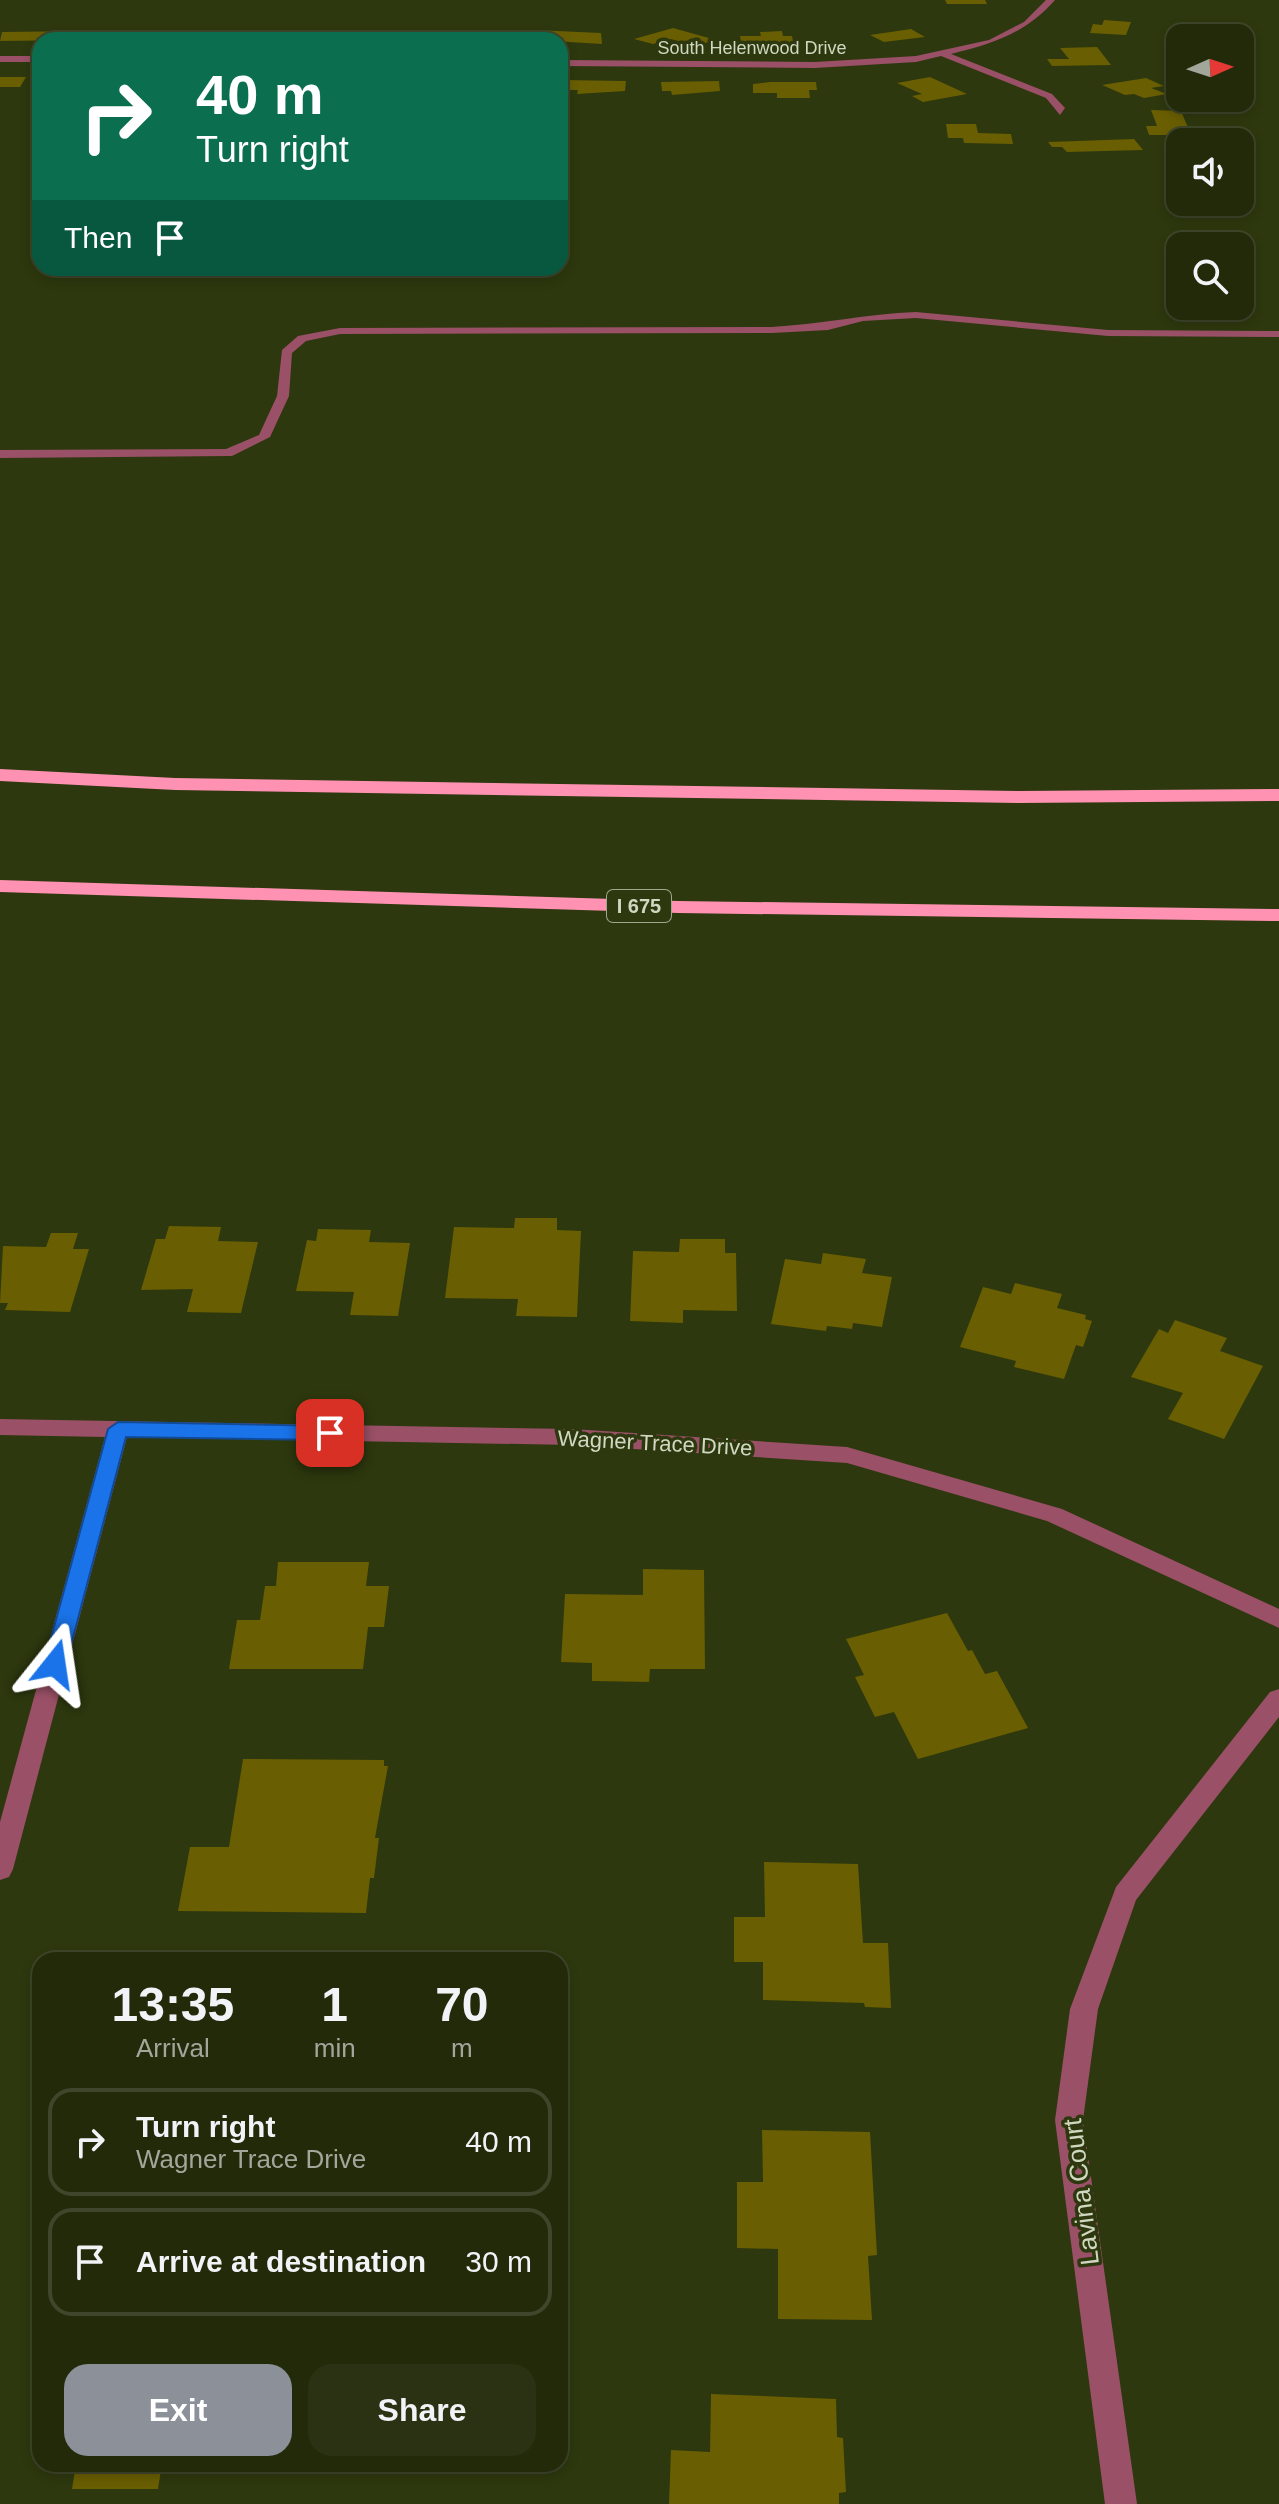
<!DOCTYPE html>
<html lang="en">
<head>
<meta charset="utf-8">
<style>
  :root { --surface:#222a0a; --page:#2a3213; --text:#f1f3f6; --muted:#a2a79c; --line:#3f462b; --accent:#8c9099 }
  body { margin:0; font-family:Helvetica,sans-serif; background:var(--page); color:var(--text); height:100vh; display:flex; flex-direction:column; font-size:30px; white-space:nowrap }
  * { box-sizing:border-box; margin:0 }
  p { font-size:26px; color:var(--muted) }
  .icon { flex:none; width:44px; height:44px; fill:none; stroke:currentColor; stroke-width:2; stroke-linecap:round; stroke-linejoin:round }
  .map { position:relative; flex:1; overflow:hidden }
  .drawer { position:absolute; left:32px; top:1952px; width:536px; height:520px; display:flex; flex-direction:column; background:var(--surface); border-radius:24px; box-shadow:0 4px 12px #0003,0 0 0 2px var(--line) }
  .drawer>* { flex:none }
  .top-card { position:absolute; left:32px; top:32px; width:536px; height:244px; border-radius:24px; box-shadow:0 4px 12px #0003,0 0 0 2px var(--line); background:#0b6e4f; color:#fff; overflow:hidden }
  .needle { width:52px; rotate:87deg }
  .tools { position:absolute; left:1166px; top:24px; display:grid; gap:16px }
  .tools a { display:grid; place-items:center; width:88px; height:88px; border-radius:16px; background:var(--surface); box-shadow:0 4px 12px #0003,0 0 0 2px var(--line); font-size:40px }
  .pin { position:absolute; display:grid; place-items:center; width:68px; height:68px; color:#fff; margin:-34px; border-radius:16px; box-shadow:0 4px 12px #0006 }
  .me { position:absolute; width:88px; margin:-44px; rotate:15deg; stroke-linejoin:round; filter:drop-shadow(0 0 6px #0008) }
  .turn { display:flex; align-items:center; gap:28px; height:168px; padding:0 32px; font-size:36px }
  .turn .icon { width:104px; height:104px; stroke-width:2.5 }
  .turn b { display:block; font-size:56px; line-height:68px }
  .then { display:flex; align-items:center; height:76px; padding:0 32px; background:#0003; gap:16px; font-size:30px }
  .eta { display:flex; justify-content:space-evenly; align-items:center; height:136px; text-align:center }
  .eta b { font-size:48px; font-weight:600; line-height:56px }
  .button { display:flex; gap:16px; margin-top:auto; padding:16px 32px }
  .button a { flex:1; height:92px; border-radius:24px; background:var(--accent); color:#fff; font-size:32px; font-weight:600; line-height:92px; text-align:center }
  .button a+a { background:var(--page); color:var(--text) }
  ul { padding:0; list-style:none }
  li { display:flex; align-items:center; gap:24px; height:108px; margin:0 16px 12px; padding:0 16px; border:4px solid var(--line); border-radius:24px }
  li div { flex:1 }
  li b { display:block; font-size:30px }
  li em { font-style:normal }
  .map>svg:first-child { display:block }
</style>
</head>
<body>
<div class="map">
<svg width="1279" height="2504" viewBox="0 0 1279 2504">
  <rect width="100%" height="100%" fill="#2d380e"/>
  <g fill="#695e02">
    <path d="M945 0H985L987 4H947Z"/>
    <path d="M1104 20 1131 22 1126 35 1090 33 1093 24 1102 25Z"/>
    <path d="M673 28 716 40 695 46 671 39 653 44 634 39Z"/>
    <path d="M911 29 925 37 884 42 870 35Z"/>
    <path d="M535 30 601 33 602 44 535 40Z"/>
    <path d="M83 31 78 40 0 41 2 32Z"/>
    <path d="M187 31 183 40H115L120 32Z"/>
    <path d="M322 31H397L394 40H319Z"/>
    <path d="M426 31H502L500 40H424Z"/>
    <path d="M782 31 783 36H792L794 46 742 47 740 36H761L760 32Z"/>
    <path d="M215 32H291L288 40H212Z"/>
    <path d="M1097 47 1111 65 1052 66 1047 59H1069L1060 48Z"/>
    <path d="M0 77H26L20 87H0Z"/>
    <path d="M930 77 967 94 923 102 912 96 922 94 897 83Z"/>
    <path d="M1146 78 1164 86 1151 88 1167 94 1144 98 1134 94 1125 95 1102 85Z"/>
    <path d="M563 80 626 81 625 91 577 94 578 90H561Z"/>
    <path d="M719 81 720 91 672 95 671 91H662L661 82Z"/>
    <path d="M770 82H816L817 90H809L810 98H777V93H753V84Z"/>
    <path d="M1151 110 1181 111 1191 135H1149L1146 126H1157Z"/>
    <path d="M946 124H976L978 133 1011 134 1013 144 964 143 963 138H948Z"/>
    <path d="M1134 139 1143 150 1067 152 1062 147H1052L1048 142Z"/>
    <path d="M515 1218H557V1230L581 1231 577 1317 516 1316 518 1299 445 1298 454 1227 514 1228Z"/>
    <path d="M169 1226 221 1227 218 1241 258 1242 241 1313 187 1312 193 1289 141 1290 156 1239H165Z"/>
    <path d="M318 1229 371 1230 369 1242 410 1243 398 1316 350 1315 354 1292 296 1291 307 1240 316 1241Z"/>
    <path d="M51 1233H78L73 1249H89L70 1312 5 1310 8 1303H0L3 1246 46 1247Z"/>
    <path d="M680 1239H725V1253H736L737 1311 683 1310V1323L630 1321 633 1251 679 1252Z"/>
    <path d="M823 1253 866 1259 862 1273 892 1277 882 1327 853 1323 852 1329 827 1326 826 1331 771 1324 785 1259 821 1264Z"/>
    <path d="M1015 1283 1062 1294 1057 1308 1086 1315 1085 1319 1092 1321 1083 1347 1076 1345 1064 1379 1014 1367 1016 1361 960 1347 983 1287 1011 1294Z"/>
    <path d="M1175 1320 1227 1338 1220 1351 1263 1366 1224 1439 1168 1419 1183 1393 1131 1377 1159 1329 1168 1333Z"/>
    <path d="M278 1562H369L366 1586H389L384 1627H368L363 1669H229L237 1620H260L265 1586H276Z"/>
    <path d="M643 1569 704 1570 705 1669H650L649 1682 592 1681V1663L561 1662 565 1594 643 1595Z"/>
    <path d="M947 1613 968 1651 972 1650 985 1674 997 1671 1028 1728 918 1759 894 1712 875 1717 855 1677 864 1675 846 1639Z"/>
    <path d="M243 1759 384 1760V1766H388L375 1838H379L374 1878H370L366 1913 178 1911 190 1847H229Z"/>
    <path d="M764 1862 858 1864 863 1943H888L891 2008 865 2007 864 2003 763 2000V1962H734V1917H765Z"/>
    <path d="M762 2130 870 2132 877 2255 868 2256 872 2320 778 2319V2249L737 2248V2182H763Z"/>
    <path d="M711 2394 836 2399 837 2437 843 2438 846 2492 839 2493V2504H669L671 2450 710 2452Z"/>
    <path d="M76 2464H162L158 2489H72Z"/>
  </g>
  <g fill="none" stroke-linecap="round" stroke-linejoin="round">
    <path fill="#9a5067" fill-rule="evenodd" d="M916 312 1108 330 1279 331V337L1108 336 916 318 863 321 828 330 772 333 340 334 306 341 292 353 289 396 270 437 232 456 0 458V450L226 449 259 435 277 396 282 350 298 336 340 328 772 327C821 324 867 314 916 312Z"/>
    <g fill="#9a5067" fill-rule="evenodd">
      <path d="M1046 0H1055C1026 33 993 44 951 54L1052 94 1065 108 1060 115 1046 98 941 56 916 62 815 68 560 66V60L815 62 916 56 989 40 1024 22Z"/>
      <rect x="0" y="56" width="40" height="6"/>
      <path d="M0 1419 572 1429 847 1447 1062 1509 1279 1609V1628L1047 1521 847 1463 572 1445 127 1437 13 1869 9 1877 0 1880V1822L105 1437 0 1435Z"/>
      <path d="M1279 1689V1717L1136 1900 1098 2009 1083 2120 1137 2504H1105L1055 2120 1070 2009 1116 1887 1270 1692Z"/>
    </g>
    <g fill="#ff92b2" fill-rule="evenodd">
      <path d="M0 769 175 778 1018 791 1279 789V801L1018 803 175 790 0 781Z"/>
      <path d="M0 880 678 901 1279 909V921L678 913 0 892Z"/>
    </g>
  </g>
  <path fill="#1a73e8" stroke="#114b97" stroke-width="2" d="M118 1422 330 1426 340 1433 330 1440 126 1437 66 1664 63 1670 55 1672 48 1670 44 1664 108 1429Z"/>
  <g text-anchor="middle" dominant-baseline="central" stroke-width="7" stroke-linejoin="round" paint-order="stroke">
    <g font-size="18" fill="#d0d8c1" stroke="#2d380e">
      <text x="752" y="48">South Helenwood Drive</text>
    </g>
    <rect fill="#2d380e" stroke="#9fa88b" stroke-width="2" x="607" y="890" width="64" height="32" rx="6"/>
    <g font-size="20" font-weight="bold" fill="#d0d8c1">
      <text x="639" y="906">I 675</text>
    </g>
    <g font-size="22" fill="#d0d8c1" stroke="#2d380e">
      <text transform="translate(655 1443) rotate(3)">Wagner Trace Drive</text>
    </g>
    <g font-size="26" fill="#d0d8c1" stroke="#2d380e">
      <text transform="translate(1081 2192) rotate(-97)">Lavina Court</text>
    </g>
  </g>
</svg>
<div class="tools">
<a><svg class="needle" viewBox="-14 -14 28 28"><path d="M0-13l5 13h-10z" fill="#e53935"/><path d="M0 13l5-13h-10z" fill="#a2a79c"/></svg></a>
<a><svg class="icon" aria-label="sound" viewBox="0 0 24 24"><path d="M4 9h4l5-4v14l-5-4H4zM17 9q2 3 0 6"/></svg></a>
<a><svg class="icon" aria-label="search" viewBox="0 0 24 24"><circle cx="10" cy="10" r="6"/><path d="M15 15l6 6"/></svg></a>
</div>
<div class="pin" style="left:330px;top:1433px;background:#d93025"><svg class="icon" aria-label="arrive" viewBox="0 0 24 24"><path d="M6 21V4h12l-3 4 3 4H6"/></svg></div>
<svg class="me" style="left:55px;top:1664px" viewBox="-20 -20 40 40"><path d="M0-17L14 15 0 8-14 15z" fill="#1a73e8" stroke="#fff" stroke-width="4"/></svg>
<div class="top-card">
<div class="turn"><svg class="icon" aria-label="right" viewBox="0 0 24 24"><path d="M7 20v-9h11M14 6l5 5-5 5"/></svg><div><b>40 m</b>Turn right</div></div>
<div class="then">Then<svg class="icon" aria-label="arrive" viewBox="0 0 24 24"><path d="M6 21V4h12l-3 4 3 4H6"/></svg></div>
</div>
<section class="drawer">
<div class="eta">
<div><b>13:35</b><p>Arrival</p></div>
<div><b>1</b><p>min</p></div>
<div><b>70</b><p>m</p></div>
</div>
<ul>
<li><svg class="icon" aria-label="right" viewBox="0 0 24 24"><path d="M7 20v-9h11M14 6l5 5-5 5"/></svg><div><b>Turn right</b><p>Wagner Trace Drive</p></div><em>40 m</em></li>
<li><svg class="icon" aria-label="arrive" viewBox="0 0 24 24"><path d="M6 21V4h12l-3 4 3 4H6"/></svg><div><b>Arrive at destination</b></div><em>30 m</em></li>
</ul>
<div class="button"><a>Exit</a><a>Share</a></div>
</section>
</div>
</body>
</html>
